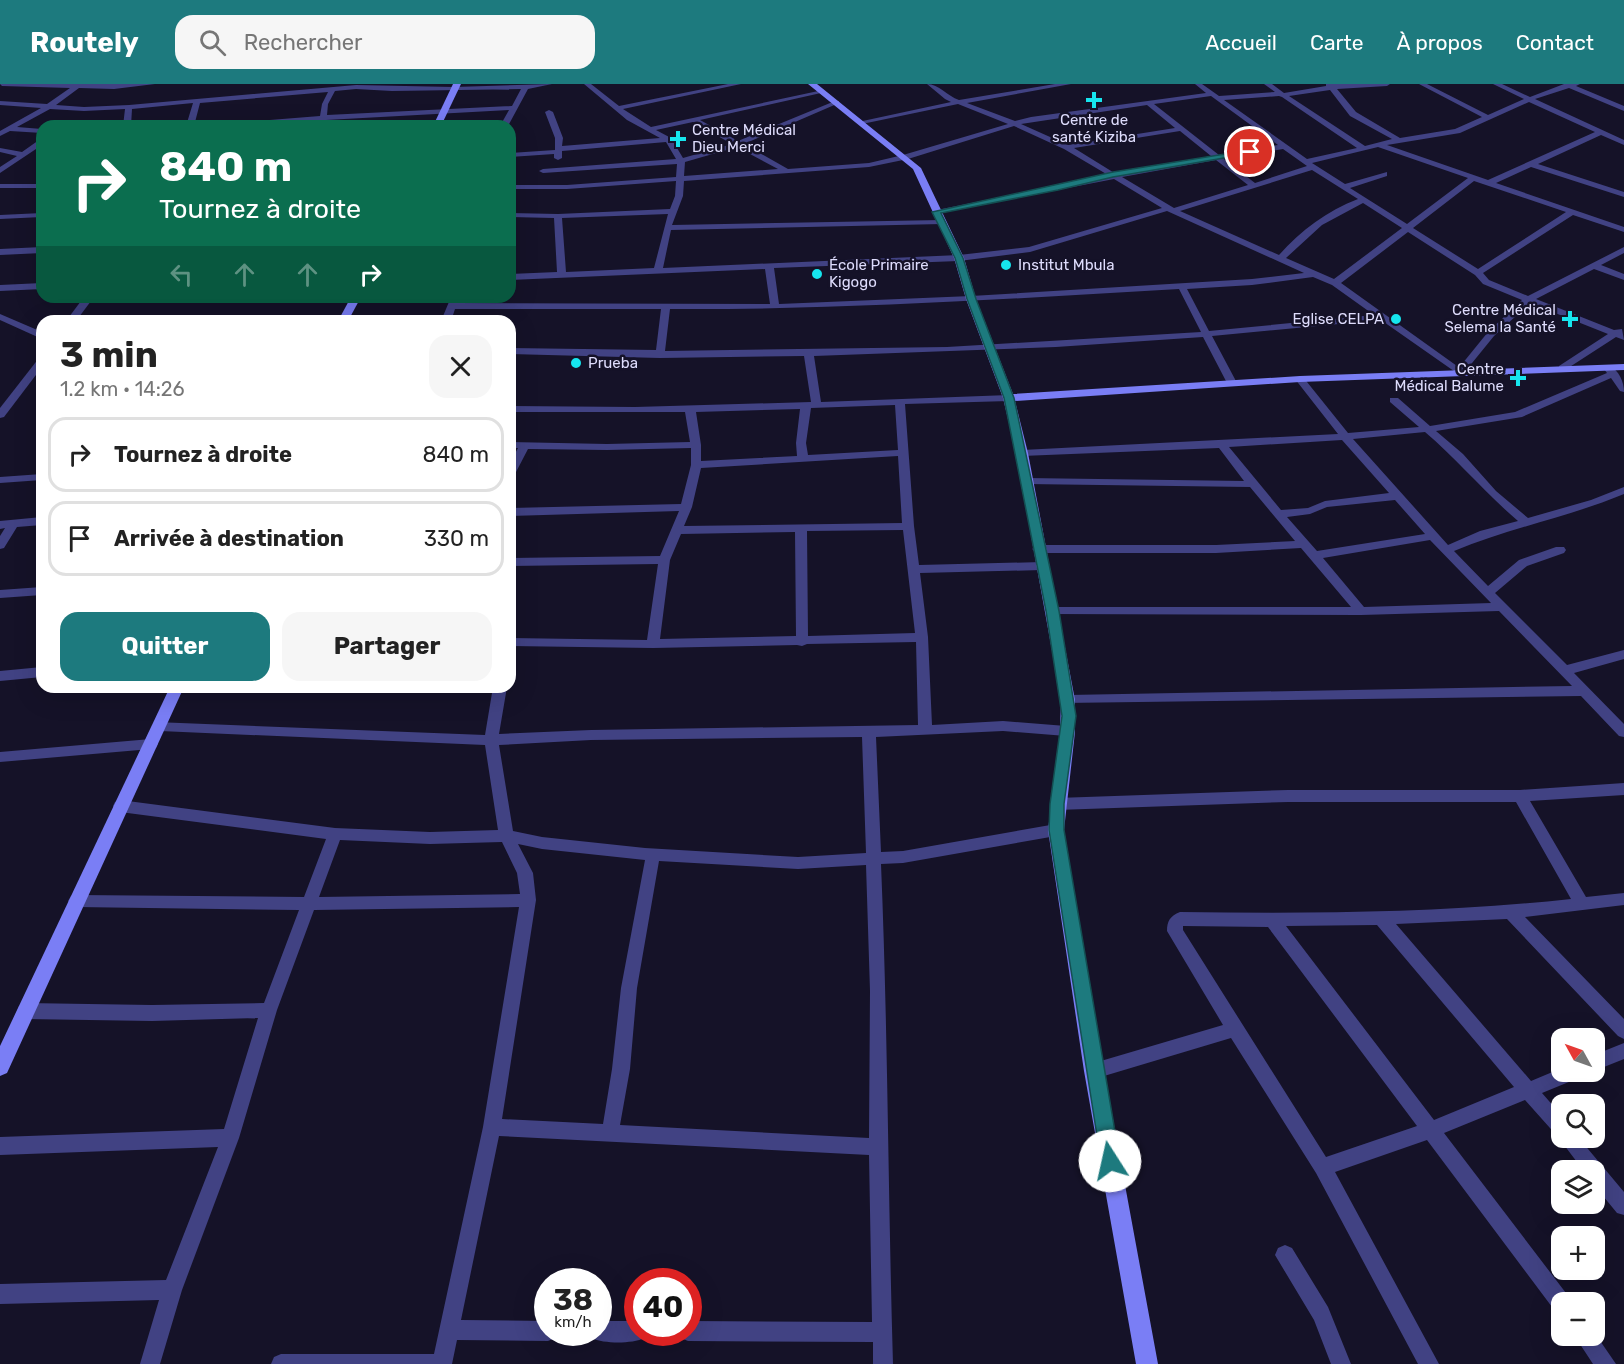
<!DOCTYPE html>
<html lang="fr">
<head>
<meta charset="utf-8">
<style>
  :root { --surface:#fff; --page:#f6f6f6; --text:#222; --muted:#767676; --line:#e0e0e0; --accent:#1d7a7e }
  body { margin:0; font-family:Rubik,sans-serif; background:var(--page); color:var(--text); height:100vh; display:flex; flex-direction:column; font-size:22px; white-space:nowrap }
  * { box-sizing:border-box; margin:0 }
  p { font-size:20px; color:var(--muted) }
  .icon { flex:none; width:33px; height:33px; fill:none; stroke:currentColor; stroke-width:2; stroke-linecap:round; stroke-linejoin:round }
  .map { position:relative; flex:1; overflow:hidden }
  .drawer { position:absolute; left:36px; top:231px; width:480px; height:378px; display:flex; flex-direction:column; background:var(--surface); border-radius:18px; box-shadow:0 6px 24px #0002 }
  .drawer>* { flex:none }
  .banner { position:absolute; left:36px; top:36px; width:480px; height:183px; border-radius:18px; box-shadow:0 6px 24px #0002; background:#0b6e4f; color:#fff; overflow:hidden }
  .needle { width:39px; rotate:310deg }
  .tools { position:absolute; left:1551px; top:944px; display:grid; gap:12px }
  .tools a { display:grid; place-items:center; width:54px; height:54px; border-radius:12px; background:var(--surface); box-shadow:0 6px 24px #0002; font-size:30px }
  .speed { position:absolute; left:534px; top:1184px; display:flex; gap:12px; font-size:30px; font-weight:700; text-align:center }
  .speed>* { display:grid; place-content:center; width:78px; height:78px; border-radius:50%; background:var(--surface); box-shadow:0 6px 24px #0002; line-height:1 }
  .speed small { font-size:15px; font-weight:400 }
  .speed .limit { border:9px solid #d22; background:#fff; color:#111 }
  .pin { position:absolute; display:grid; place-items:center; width:51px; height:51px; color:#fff; margin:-26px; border:3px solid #fff; border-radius:50%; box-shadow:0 2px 6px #0007 }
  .me { position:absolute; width:66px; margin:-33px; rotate:350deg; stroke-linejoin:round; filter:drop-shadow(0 0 4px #0008) }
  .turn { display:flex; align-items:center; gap:21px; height:126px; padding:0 24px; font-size:27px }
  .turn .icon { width:78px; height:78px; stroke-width:2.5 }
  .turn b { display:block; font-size:42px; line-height:51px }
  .lanes { display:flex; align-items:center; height:57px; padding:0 24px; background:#0003; justify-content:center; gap:30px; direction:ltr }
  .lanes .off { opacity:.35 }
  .round { display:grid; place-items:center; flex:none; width:63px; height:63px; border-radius:18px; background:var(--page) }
  .summary { display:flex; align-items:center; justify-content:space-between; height:102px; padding:0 24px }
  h1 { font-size:36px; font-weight:700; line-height:45px }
  .button { display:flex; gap:12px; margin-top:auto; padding:12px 24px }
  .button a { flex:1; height:69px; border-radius:18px; background:var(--accent); color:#fff; font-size:24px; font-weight:700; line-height:69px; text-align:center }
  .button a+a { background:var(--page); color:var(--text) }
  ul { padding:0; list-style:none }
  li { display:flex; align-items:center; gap:18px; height:75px; margin:0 12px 9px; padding:0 12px; border:3px solid var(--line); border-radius:18px }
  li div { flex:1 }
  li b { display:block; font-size:22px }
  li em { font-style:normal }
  header { display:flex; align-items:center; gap:36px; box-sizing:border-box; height:84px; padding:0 30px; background:var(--accent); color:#fff }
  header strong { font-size:28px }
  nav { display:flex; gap:33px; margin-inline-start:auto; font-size:21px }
  .search { width:420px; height:54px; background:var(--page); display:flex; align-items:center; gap:15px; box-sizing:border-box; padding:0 21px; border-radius:18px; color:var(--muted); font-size:22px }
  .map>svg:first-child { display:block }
</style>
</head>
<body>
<header>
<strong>Routely</strong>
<div class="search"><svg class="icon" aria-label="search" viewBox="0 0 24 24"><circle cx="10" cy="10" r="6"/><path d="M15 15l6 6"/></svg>Rechercher</div>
<nav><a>Accueil</a><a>Carte</a><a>À propos</a><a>Contact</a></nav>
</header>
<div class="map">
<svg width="1624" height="1280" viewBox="0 0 1624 1280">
  <rect width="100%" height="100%" fill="#151228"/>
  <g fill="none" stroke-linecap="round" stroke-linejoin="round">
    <g fill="#414283" fill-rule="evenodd">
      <path d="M0 0H155L114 5 79 4 56 21 84 23 129 21 356 1 454 3 552 0 528 5 508 42H500L509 26 326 36 323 42 318 40 319 36 245 42H213L217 40 320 32 322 20 328 8 200 19 194 42H186L193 19 132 25 131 42H123L125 25 84 27 50 25 17 43 42 45V49L10 47 0 52V47L41 24 0 21V17L47 20 70 4 2 2ZM356 5 392 7 521 5 512 22 327 31 328 20 335 7Z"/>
      <path d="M584 0H591L619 22 728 0H741L623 25 651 43 823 6 821 9 700 36 738 57 835 17H839V19L744 60 788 85 869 79 903 71 1008 40 958 20 862 40 858 38 951 18 945 15 927 0C939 0 947 12 959 16L1055 0H1071L967 19 1015 37 1031 33 1206 9 1195 0H1202L1219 12 1275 8 1264 0H1272L1284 9 1326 2V0H1390L1387 2 1337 5 1356 28 1400 54 1455 45 1482 33 1419 0H1427L1488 31 1524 15 1493 0H1502L1530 13 1564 0H1580L1576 2 1624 22V27L1569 4 1535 15 1624 56V61L1601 51 1538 80 1624 108V113L1531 83 1496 99 1624 143V148L1573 131 1483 189 1489 196 1528 212 1624 163V169L1601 181 1624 190V196L1594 185 1536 215 1614 246 1622 245 1624 256 1616 253 1565 286H1559V282L1608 250 1530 219 1494 252 1468 284 1464 286 1466 289 1464 291 1461 292 1381 236 1212 252 1237 299 1232 302 1227 299 1203 253 1056 263 814 272 821 318 1009 311 1014 314 1009 317 905 320 914 442 919 481 1042 478 1048 482 1042 486 920 489 928 553 932 641 1003 637 1066 642 1073 647 1066 652 1003 647 876 653 881 768 903 767 1056 740 1061 742 1063 746 1061 750 1056 752 903 779 881 780C888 947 888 1113 893 1280H873V1258L688 1257 681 1254 678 1248H688V1237L872 1238 869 1071 499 1052 461 1236 548 1237V1248H558L555 1254 548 1257 457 1256 452 1280H271L274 1273 281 1270H434L483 1043 519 823 314 826 277 926 239 1054 182 1206 160 1280H140L159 1216 0 1220V1200L166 1196 218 1063 0 1071V1053L224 1045 258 934 152 937 25 935 19 932 17 927 19 922 25 919 152 921 264 919 299 826 76 823 71 822 68 817 71 812 76 811 304 813 326 755 120 728 115 726 113 722 115 718 120 716 335 744 430 748 498 746 485 661 160 647 155 646 153 642 155 638 485 651 493 603H507L499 650 591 646 918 641 916 558 807 560 802 562 797 561 653 564 510 562V554L647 556 658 480 510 482V474L660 472 679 427 510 432V424L681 420 691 381V364L607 366 528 365 515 390 510 393V379L518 364H510V358L607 360 690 358 685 328H510V322L635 323 811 318 804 272 660 274 510 270V264L656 266 661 225H455L451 237H441L451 213H459L458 219 770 220 765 185 510 196V190L557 188 554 134 510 133V129L558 130 670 125 675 112 676 97 567 105H510V101H567L676 93 677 80 543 89 539 87 543 85 676 75 666 58 562 67V74L558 76 554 74V70L510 73V69L555 66V54L545 28 549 26 553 28 563 54 562 62 660 54 627 36ZM1330 6 1350 32 1392 55 1365 62 1289 12ZM1211 12 1278 61 1219 71 1154 20ZM1279 12 1282 13 1357 64 1307 75 1224 16ZM1529 18 1595 48 1488 96 1387 61 1460 49ZM1147 21 1175 44 1068 61 1021 40ZM693 38 732 60 683 74 671 54 656 46ZM1014 42 1064 65 1108 91 937 126 933 128 934 130 1114 95 1162 124 1029 163 959 171 663 184 671 146 942 140 946 138 942 136 672 141 683 112 684 97 869 83 908 75ZM1180 47 1211 72 1116 90 1074 64ZM737 63 778 85 684 92 685 78ZM1378 63 1468 94 1407 140 1350 104 1387 92V88L1345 100 1312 79ZM1283 65 1307 82 1255 99 1224 75ZM1216 76 1248 101 1174 124 1122 93ZM1312 86 1358 115C1327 127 1301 146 1279 171L1180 127ZM1474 97 1566 128 1478 185 1413 144ZM1363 119 1402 144 1334 195 1286 174 1322 141ZM1167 127 1304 189 1252 195 971 212 779 220 774 184 959 177 1030 168ZM668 130 654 184 566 188 562 134ZM1408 148 1475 191 1483 200 1522 216 1488 248 1462 280 1457 282 1341 199ZM1313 193 1332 201 1374 231 1209 247 1187 205 1252 201ZM1179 205 1201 248 947 263 665 267 670 225C840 226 1009 215 1179 205ZM895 321 898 366 808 371 806 359 811 324ZM800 325 796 359 797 372 701 377V361L696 328ZM898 372 902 439 684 442 692 423 701 384ZM903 446 915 549 808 552 807 447ZM795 448 796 552 660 555 670 476 681 450ZM862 653 866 769 798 773 645 764 542 753 513 747 499 661 591 656ZM340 756 430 760 502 758 517 789 520 810 319 813ZM518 760 542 765 645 776 621 904 612 985 603 1040 502 1035 536 816 533 789ZM659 777 798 785 866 781 870 907 869 1054 620 1041 630 985 637 904Z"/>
      <path d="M39 56H42V61L0 89V83L17 72 0 68V64L22 68Z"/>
      <rect x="0" y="100" width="42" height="4"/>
      <path d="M42 129V133L0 135V131Z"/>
      <path d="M42 163V169L0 171V165Z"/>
      <path d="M42 199V205L0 207V201Z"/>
      <path d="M84 213H94L76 237H66Z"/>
      <path d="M0 230 42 248V255L0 236Z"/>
      <path d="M42 273V283L4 333 0 334V324L39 274Z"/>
      <path d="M1609 282C1619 286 1624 298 1624 308L1620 307 1611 294 1522 333 1436 347 1463 370 1496 407 1528 434 1591 416 1624 403V410C1569 433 1509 444 1454 467L1488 502 1519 476 1556 463H1564L1566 466 1564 469 1527 482 1495 509 1567 581 1624 566V575L1574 589 1624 640V653L1619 652 1581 612 1063 619 1061 616 1068 611 1572 602 1499 527 1361 531 1048 530 1046 527 1048 524 1052 523H1351L1301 464 1216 469H1038L1032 465 1038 461H1216L1295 457 1250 403 1026 400 1021 397 1026 394 1244 397 1219 364 1022 372 1017 369 1022 366 1338 350 1295 295 1300 292 1303 293 1348 349 1419 343 1390 318V314H1398L1430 342 1515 328 1607 289 1604 285ZM1425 348C1458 376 1485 409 1518 437L1480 447 1448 461 1353 355ZM1342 356 1389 409 1325 417 1308 424 1281 426 1229 363ZM1395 416 1425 450 1317 467 1287 433 1310 430 1327 423ZM1430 456 1491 519 1364 523 1323 474Z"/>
      <path d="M42 390V396L0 399V393Z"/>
      <path d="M42 433V441L17 443 4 464 0 465V452L5 444 0 445V437Z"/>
      <path d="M42 503V511L0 514V506Z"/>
      <path d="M42 583V593L0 597V587Z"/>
      <path d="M151 655 156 656 158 660 156 664 151 665 0 678V668Z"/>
      <path d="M1624 699V711L1530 717 1586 813 1624 809V821L1525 833 1624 935V955L1618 952 1507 835 1396 840 1531 997 1562 984V987H1584L1581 993 1542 1009 1562 1032V1053H1578L1624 1108V1131L1617 1129 1594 1101V1086H1583L1558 1053 1525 1016 1444 1049 1569 1213 1571 1218H1562V1230L1555 1227 1427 1056 1335 1088 1439 1280H1418L1316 1089 1231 954 1094 995 1088 993 1085 987 1088 981 1094 979 1223 941 1167 847C1167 837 1170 832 1180 828 1310 830 1441 829 1571 815L1516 718H1288L1057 726 1052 724 1050 720 1052 716 1057 714 1288 706H1520ZM1377 841 1514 1003 1434 1036 1286 842ZM1183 842 1268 843 1417 1042 1326 1073 1183 846Z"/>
      <path d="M1624 959V975L1594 987V971Z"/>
      <path d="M1285 1161 1292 1164 1328 1223 1351 1280H1331L1314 1236 1275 1171 1278 1164Z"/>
      <path d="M598 1237H638V1248H648L645 1254C631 1260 605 1260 591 1254L588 1248H598Z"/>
      <path d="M1594 1248 1616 1280H1593L1574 1251H1594Z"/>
    </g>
    <g fill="#7a7ef5" fill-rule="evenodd">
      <path d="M453 0H461L441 42H433Z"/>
      <path d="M808 0H817L921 84 964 174 976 215 1013 310 1300 292 1624 280V286L1300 298 1015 317 1028 369 1075 616V648L1064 746 1104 987 1158 1280H1136L1084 987 1048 746 1060 648 1061 616 1016 369 1003 314 966 215 954 174 913 85Z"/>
      <path d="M351 213H361L348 237H338Z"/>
      <path d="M170 603H184L7 989 0 992V962Z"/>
    </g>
  </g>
  <path fill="#1d7a7e" stroke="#134f52" stroke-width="1.5" d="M1250 66H1253V69L1113 93 1058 106 941 129 963 174 976 215 1014 314 1059 527 1076 632 1064 720V746L1120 1077 1117 1084 1110 1086 1104 1084 1101 1077 1049 746 1050 720 1062 632 1046 527 1004 314 967 215 955 174 932 128 1113 88Z"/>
  <g fill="#16e5ee" stroke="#151228" stroke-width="2">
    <path d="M1091 7h6v6h6v6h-6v6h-6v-6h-6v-6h6z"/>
    <path d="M675 46h6v6h6v6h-6v6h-6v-6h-6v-6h6z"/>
    <circle cx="1006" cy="181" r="6"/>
    <circle cx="817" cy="190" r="6"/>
    <circle cx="1396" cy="235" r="6"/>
    <path d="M1567 226h6v6h6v6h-6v6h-6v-6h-6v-6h6z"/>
    <circle cx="576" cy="279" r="6"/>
    <path d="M1515 285h6v6h6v6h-6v6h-6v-6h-6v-6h6z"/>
  </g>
  <g text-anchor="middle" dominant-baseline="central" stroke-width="5" stroke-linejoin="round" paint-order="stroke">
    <g font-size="15" fill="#dedcfc" stroke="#151228" text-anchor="start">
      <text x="1094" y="36" text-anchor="middle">Centre de<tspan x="1094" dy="17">santé Kiziba</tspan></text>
      <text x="692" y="46">Centre Médical<tspan x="692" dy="17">Dieu Merci</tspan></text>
      <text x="829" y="181">École Primaire<tspan x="829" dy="17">Kigogo</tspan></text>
      <text x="1018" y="181">Institut Mbula</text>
      <text x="1556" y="226" text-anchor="end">Centre Médical<tspan x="1556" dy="17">Selema la Santé</tspan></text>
      <text x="1384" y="235" text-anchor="end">Eglise CELPA</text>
      <text x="588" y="279">Prueba</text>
      <text x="1504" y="285" text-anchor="end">Centre<tspan x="1504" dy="17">Médical Balume</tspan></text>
    </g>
  </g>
</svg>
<div class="tools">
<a><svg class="needle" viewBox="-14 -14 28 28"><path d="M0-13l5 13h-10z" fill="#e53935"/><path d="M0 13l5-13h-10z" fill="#767676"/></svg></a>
<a><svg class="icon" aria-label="search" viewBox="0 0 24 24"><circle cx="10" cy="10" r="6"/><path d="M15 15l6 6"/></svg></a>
<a><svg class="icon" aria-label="layers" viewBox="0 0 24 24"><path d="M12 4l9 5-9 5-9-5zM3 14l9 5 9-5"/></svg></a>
<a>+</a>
<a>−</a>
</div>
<div class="speed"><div>38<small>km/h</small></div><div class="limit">40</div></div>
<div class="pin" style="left:1250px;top:68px;background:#d93025"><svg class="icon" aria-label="arrive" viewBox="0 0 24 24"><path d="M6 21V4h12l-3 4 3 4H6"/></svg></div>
<svg class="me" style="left:1110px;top:1077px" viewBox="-20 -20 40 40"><circle r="19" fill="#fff"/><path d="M0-13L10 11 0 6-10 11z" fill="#1d7a7e"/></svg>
<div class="banner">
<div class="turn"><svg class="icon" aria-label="right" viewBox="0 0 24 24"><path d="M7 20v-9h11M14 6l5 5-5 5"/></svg><div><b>840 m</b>Tournez à droite</div></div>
<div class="lanes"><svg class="icon off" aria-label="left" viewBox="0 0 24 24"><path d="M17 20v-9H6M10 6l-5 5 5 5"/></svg><svg class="icon off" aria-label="ahead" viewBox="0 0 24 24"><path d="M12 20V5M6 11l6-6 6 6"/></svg><svg class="icon off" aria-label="ahead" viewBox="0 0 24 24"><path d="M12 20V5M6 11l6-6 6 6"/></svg><svg class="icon" aria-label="right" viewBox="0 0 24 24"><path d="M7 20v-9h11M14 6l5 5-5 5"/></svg></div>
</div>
<section class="drawer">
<div class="summary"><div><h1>3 min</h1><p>1.2 km · 14:26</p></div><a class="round"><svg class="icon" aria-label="close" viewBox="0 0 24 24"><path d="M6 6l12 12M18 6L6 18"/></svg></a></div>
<ul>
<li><svg class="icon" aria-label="right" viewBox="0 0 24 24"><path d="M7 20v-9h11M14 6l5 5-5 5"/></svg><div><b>Tournez à droite</b></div><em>840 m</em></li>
<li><svg class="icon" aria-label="arrive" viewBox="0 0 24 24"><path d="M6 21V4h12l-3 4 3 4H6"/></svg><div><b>Arrivée à destination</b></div><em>330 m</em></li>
</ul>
<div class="button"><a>Quitter</a><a>Partager</a></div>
</section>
</div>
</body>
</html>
